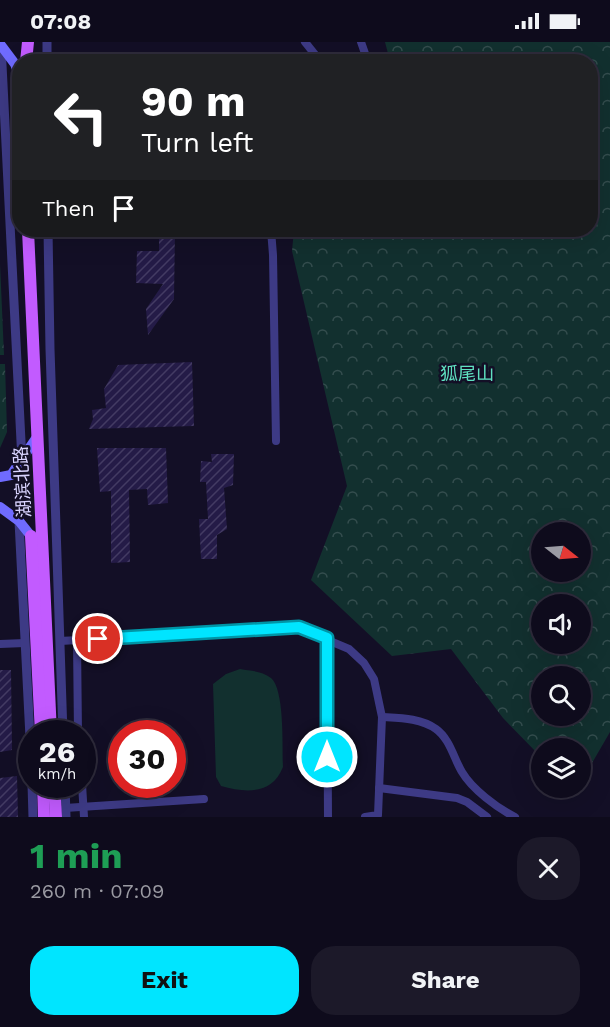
<!DOCTYPE html>
<html lang="en">
<head>
<meta charset="utf-8">
<style>
  :root { --surface:#0e0b1c; --page:#1c1929; --text:#f1f3f6; --muted:#9b9ba3; --line:#2e2b3b; --accent:#00e5ff }
  body { margin:0; font-family:"Work Sans","Noto Sans SC",sans-serif; background:var(--page); color:var(--text); height:100vh; display:flex; flex-direction:column; font-size:22px; white-space:nowrap }
  * { box-sizing:border-box; margin:0 }
  p { font-size:20px; color:var(--muted) }
  .icon { flex:none; width:33px; height:33px; fill:none; stroke:currentColor; stroke-width:2; stroke-linecap:round; stroke-linejoin:round }
  .map { position:relative; height:775px; overflow:hidden }
  .drawer { display:flex; flex-direction:column; background:var(--surface); flex:1 }
  .drawer>* { flex:none }
  .top-card { position:absolute; left:12px; top:12px; width:586px; height:183px; border-radius:24px; box-shadow:0 6px 24px #0002,0 0 0 2px var(--line); background:#202124; color:#fff; overflow:hidden }
  .needle { width:39px; rotate:107deg }
  .fabs { position:absolute; left:531px; top:480px; display:grid; gap:12px }
  .fabs a { display:grid; place-items:center; width:60px; height:60px; border-radius:50%; background:var(--surface); box-shadow:0 6px 24px #0002,0 0 0 2px var(--line); font-size:30px }
  .speed { position:absolute; left:18px; top:678px; display:flex; gap:12px; font-size:30px; font-weight:700; text-align:center }
  .speed>* { display:grid; place-content:center; width:78px; height:78px; border-radius:50%; background:var(--surface); box-shadow:0 6px 24px #0002,0 0 0 2px var(--line); line-height:1 }
  .speed small { font-size:15px; font-weight:400 }
  .speed .limit { border:9px solid #d22; background:#fff; color:#111 }
  .pin { position:absolute; display:grid; place-items:center; width:51px; height:51px; color:#fff; margin:-26px; border:3px solid #fff; border-radius:50%; box-shadow:0 2px 6px #0007 }
  .me { position:absolute; width:66px; margin:-33px; rotate:0deg; stroke-linejoin:round; filter:drop-shadow(0 0 4px #0008) }
  .turn { display:flex; align-items:center; gap:21px; height:126px; padding:0 30px; font-size:27px }
  .turn .icon { width:78px; height:78px; stroke-width:2.5 }
  .turn b { display:block; font-size:42px; line-height:51px }
  .then { display:flex; align-items:center; height:57px; padding:0 30px; background:#0003; gap:12px; font-size:22px }
  .round { display:grid; place-items:center; flex:none; width:63px; height:63px; border-radius:24px; background:var(--page) }
  .summary { display:flex; align-items:center; justify-content:space-between; height:102px; padding:0 30px }
  h1 { font-size:36px; font-weight:700; line-height:45px; color:#1e9e55 }
  .cta { display:flex; gap:12px; margin-top:auto; padding:12px 30px }
  .cta a { flex:1; height:69px; border-radius:24px; background:var(--accent); color:#111; font-size:24px; font-weight:700; line-height:69px; text-align:center }
  .cta a+a { background:var(--page); color:var(--text) }
  .status { display:flex; justify-content:space-between; align-items:center; height:42px; padding:0 30px; background:var(--surface); direction:ltr }
  .status svg { height:16px; fill:currentColor }
  .map>svg:first-child { display:block }
</style>
</head>
<body>
<div class="status"><b>07:08</b><svg viewBox="0 0 49 12"><path d="M0 12V9h3v3zM5 12V6h3v6zM10 12V3h3v9zM15 12V0h3v12zM26 1h20v11H26zM47 4h2v5h-2z"/></svg></div>
<div class="map">
<svg width="610" height="775" viewBox="0 0 610 775">
  <defs>
    <pattern id="forest-crowns" width="20" height="18" patternUnits="userSpaceOnUse" patternTransform="scale(1.5)"><rect width="20" height="18" fill="#12302f"/><path d="M2 6a3 3 0 1 1 6 0M12 15a3 3 0 1 1 6 0" fill="none" stroke="#344d4e"/></pattern>
    <pattern id="building-hatch" width="6" height="6" patternUnits="userSpaceOnUse" patternTransform="scale(1.5)"><rect width="6" height="6" fill="#241b47"/><path d="M-1 1l2-2M0 6l6-6M5 7l2-2" fill="none" stroke="#433b63"/></pattern>
  </defs>
  <rect width="100%" height="100%" fill="#130f26"/>
  <g fill="url(#forest-crowns)" fill-rule="evenodd">
    <path d="M385 0H610V690L581 740 580 706H542L541 715 503 676 451 607 392 614 311 538 347 444 292 209 294 188H591V20L390 19ZM542 490H580V530H542ZM542 562H580V602H542ZM542 634H580V674H542Z"/>
    <path d="M0 222 4 313H0Z"/>
    <path d="M0 322H5L7 390 0 406Z"/>
  </g>
  <path fill="#12302f" d="M240 627C251 629 262 629 271 636 285 648 282 706 283 725 272 753 246 751 221 744L216 735 213 642 226 632Z"/>
  <g fill="url(#building-hatch)">
    <path d="M159 188H175L174 257 148 293 146 267 163 242 136 241 137 209H159Z"/>
    <path d="M192 320 194 384 89 387 93 377 92 368 106 366 104 347 118 323Z"/>
    <path d="M97 406H166L168 461 148 463 147 447 129 448 130 520 111 521V449L100 450Z"/>
    <path d="M211 412H234L233 443 224 446 227 487 217 493V517H201L199 477H208L206 440H200L201 419 212 420Z"/>
    <path d="M0 628H11L12 708 0 710Z"/>
    <path d="M17 734 18 775H0V736Z"/>
  </g>
  <g fill="none" stroke-linecap="round" stroke-linejoin="round">
    <g stroke="#3d3a85" stroke-width="8">
      <path d="M305 0 321 20"/>
      <path d="M361 0 368 20"/>
      <path d="M271 188 273 213 276 399"/>
      <path d="M327 596 328 775"/>
      <path d="M60 599 299 586 349 607 364 621 374 637 382 675 378 773 365 775"/>
      <path d="M77 599 78 692"/>
      <path d="M0 602 25 601"/>
      <path d="M382 675C400 676 421 676 436 687 450 697 454 717 462 730 472 747 497 766 515 775"/>
      <path d="M82 742 84 775"/>
      <path d="M379 746 457 756 467 760 487 775"/>
      <path d="M65 766 204 757"/>
    </g>
    <g stroke="#3d3a85" stroke-width="9">
      <path d="M1 3 22 419"/>
      <path d="M47 20V0"/>
      <path d="M48 188 50 307 63 692"/>
      <path d="M19 479 32 735"/>
      <path d="M32 742 33 775"/>
      <path d="M65 742 66 775"/>
    </g>
    <g stroke="#6f6bff" stroke-width="10">
      <path d="M0 2 15 22 20 35"/>
      <path d="M0 435 11 433 37 395"/>
      <path d="M0 465 19 479 31 494"/>
    </g>
    <g stroke="#c25bff" stroke-width="12">
      <path d="M26 20 28 0"/>
      <path d="M28 188 51 692"/>
      <path d="M31 494 41 692"/>
      <path d="M43 742 44 775"/>
      <path d="M54 742 56 775"/>
    </g>
  </g>
  <g fill="none" stroke-linecap="round" stroke-linejoin="round">
    <g stroke="#0095a6" stroke-width="15">
      <path id="route" d="M98 597 299 585 327 596V715"/>
    </g>
    <use href="#route" stroke="#00e5ff" stroke-width="10"/>
  </g>
  <g text-anchor="middle" dominant-baseline="central" stroke-width="5" stroke-linejoin="round" paint-order="stroke">
    <g font-size="18" fill="#5fe0c0" stroke="#130f26">
      <text x="467" y="331">狐尾山</text>
    </g>
    <g font-size="18" fill="#d9d4ff" stroke="#130f26">
      <text transform="translate(22 440) rotate(-93)">湖滨北路</text>
    </g>
  </g>
</svg>
<div class="fabs">
<a><svg class="needle" viewBox="-14 -14 28 28"><path d="M0-13l5 13h-10z" fill="#e53935"/><path d="M0 13l5-13h-10z" fill="#9b9ba3"/></svg></a>
<a><svg class="icon" aria-label="sound" viewBox="0 0 24 24"><path d="M4 9h4l5-4v14l-5-4H4zM17 9q2 3 0 6"/></svg></a>
<a><svg class="icon" aria-label="search" viewBox="0 0 24 24"><circle cx="10" cy="10" r="6"/><path d="M15 15l6 6"/></svg></a>
<a><svg class="icon" aria-label="layers" viewBox="0 0 24 24"><path d="M12 4l9 5-9 5-9-5zM3 14l9 5 9-5"/></svg></a>
</div>
<div class="speed"><div>26<small>km/h</small></div><div class="limit">30</div></div>
<div class="pin" style="left:98px;top:597px;background:#d93025"><svg class="icon" aria-label="arrive" viewBox="0 0 24 24"><path d="M6 21V4h12l-3 4 3 4H6"/></svg></div>
<svg class="me" style="left:327px;top:715px" viewBox="-20 -20 40 40"><circle r="17" fill="#00e5ff" stroke="#fff" stroke-width="3"/><path d="M0-11L8 9 0 5-8 9z" fill="#fff"/></svg>
<div class="top-card">
<div class="turn"><svg class="icon" aria-label="left" viewBox="0 0 24 24"><path d="M17 20v-9H6M10 6l-5 5 5 5"/></svg><div><b>90 m</b>Turn left</div></div>
<div class="then">Then<svg class="icon" aria-label="arrive" viewBox="0 0 24 24"><path d="M6 21V4h12l-3 4 3 4H6"/></svg></div>
</div>
</div>
<section class="drawer">
<div class="summary"><div><h1>1 min</h1><p>260 m · 07:09</p></div><a class="round"><svg class="icon" aria-label="close" viewBox="0 0 24 24"><path d="M6 6l12 12M18 6L6 18"/></svg></a></div>
<div class="cta"><a>Exit</a><a>Share</a></div>
</section>
</body>
</html>
